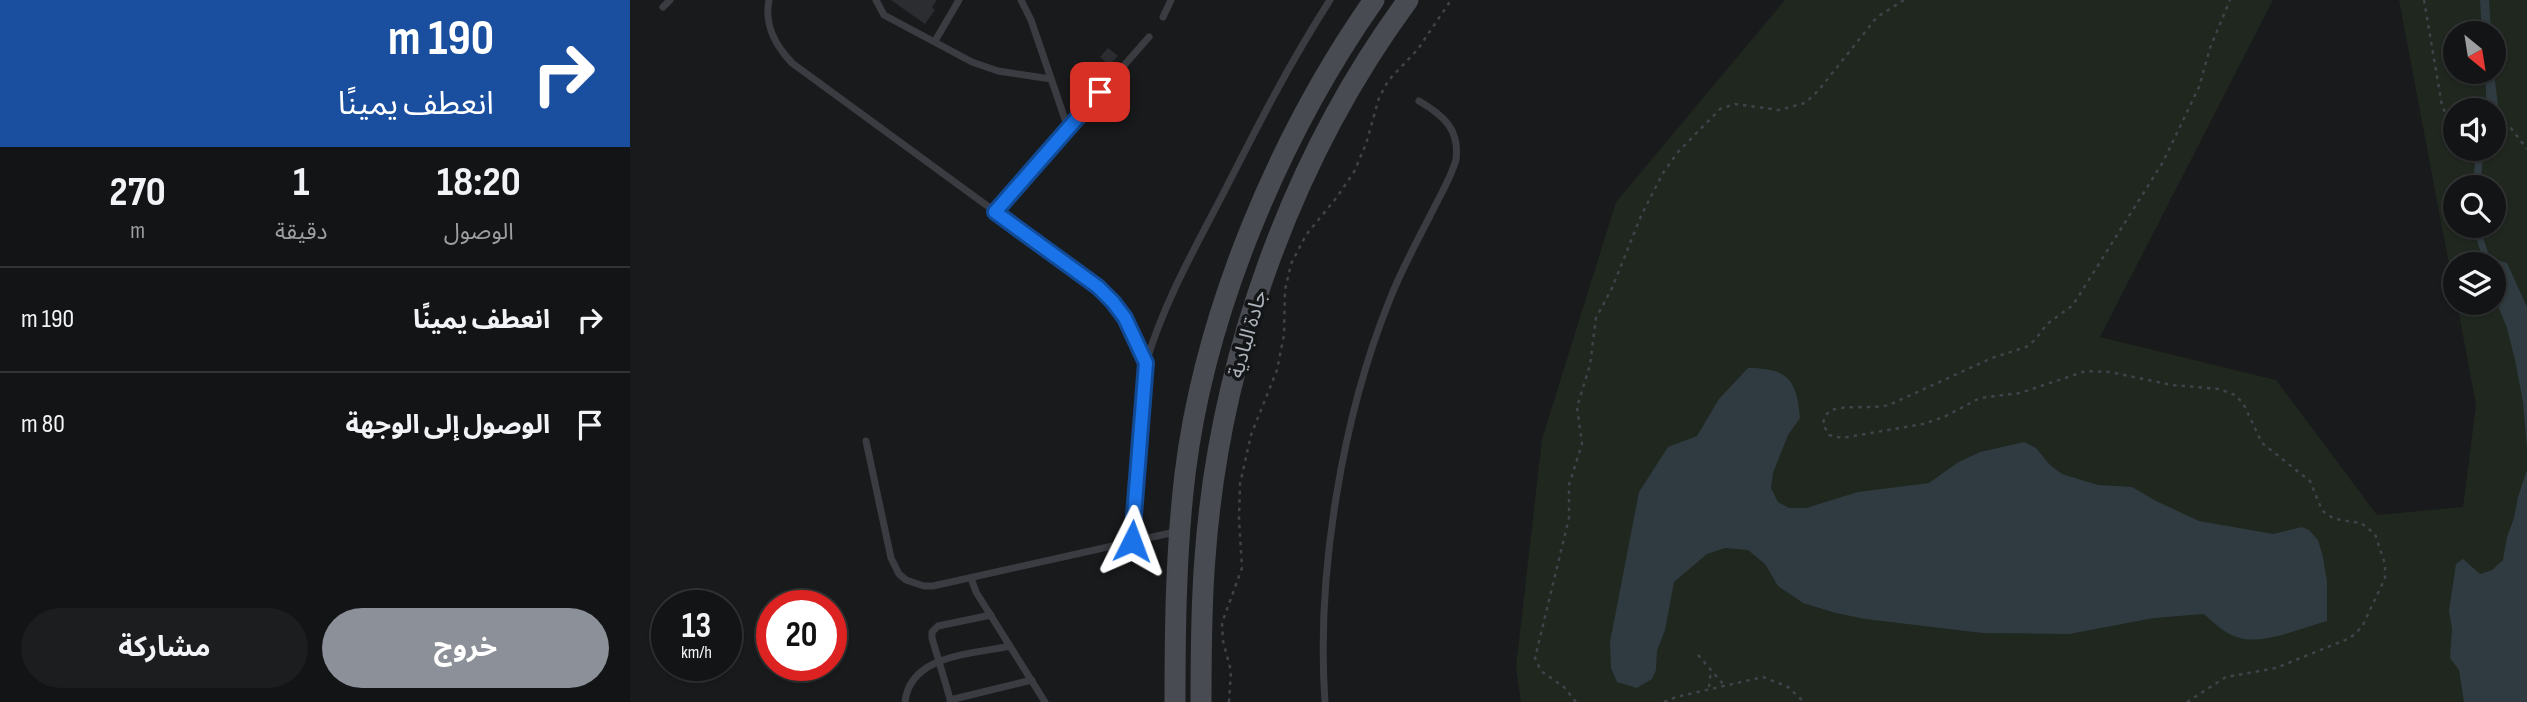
<!DOCTYPE html>
<html lang="ar">
<head>
<meta charset="utf-8">
<style>
  :root { --surface:#131415; --page:#1c1d1e; --text:#f1f3f6; --muted:#9d9ea0; --line:#323334; --accent:#8c9099 }
  body { margin:0; font-family:"Sofia Sans Condensed","Noto Sans Arabic",sans-serif; background:var(--page); color:var(--text); direction:rtl; height:100vh; display:flex; flex-direction:column; font-size:26px; white-space:nowrap }
  * { box-sizing:border-box; margin:0 }
  p { font-size:23px; color:var(--muted) }
  .icon { flex:none; width:38px; height:38px; fill:none; stroke:currentColor; stroke-width:2; stroke-linecap:round; stroke-linejoin:round }
  .map { position:relative; flex:1; overflow:hidden; direction:ltr }
  .sheet { display:flex; flex-direction:column; background:var(--surface); width:630px }
  .sheet>* { flex:none }
  .guide { background:#1a4fa0; color:#fff; overflow:hidden }
  .needle { width:46px; rotate:150deg }
  .controls { position:absolute; left:1813px; top:21px; display:grid; gap:14px }
  .controls a { display:grid; place-items:center; width:63px; height:63px; border-radius:50%; background:var(--surface); box-shadow:0 2px 5px #0004,0 0 0 2px var(--line); font-size:35px }
  .speed { position:absolute; left:21px; top:590px; display:flex; gap:14px; font-size:35px; font-weight:700; text-align:center }
  .speed>* { display:grid; place-content:center; width:91px; height:91px; border-radius:50%; background:var(--surface); box-shadow:0 2px 5px #0004,0 0 0 2px var(--line); line-height:1 }
  .speed small { font-size:18px; font-weight:400 }
  .speed .limit { border:10px solid #d22; background:#fff; color:#111 }
  .pin { position:absolute; display:grid; place-items:center; width:60px; height:60px; color:#fff; margin:-30px; border-radius:14px; box-shadow:0 4px 10px #0006 }
  .me { position:absolute; width:77px; margin:-38px; rotate:3deg; stroke-linejoin:round; filter:drop-shadow(0 0 5px #0008) }
  .turn { display:flex; align-items:center; gap:24px; height:147px; padding:0 21px; font-size:32px }
  .turn .icon { width:91px; height:91px; stroke-width:2.5 }
  .turn b { display:block; font-size:49px; line-height:60px }
  .eta { display:flex; justify-content:space-evenly; align-items:center; height:119px; text-align:center }
  .eta b { font-size:42px; font-weight:700; line-height:49px }
  .cta { display:flex; gap:14px; margin-top:auto; padding:14px 21px }
  .cta a { flex:1; height:80px; border-radius:42px; background:var(--accent); color:#fff; font-size:28px; font-weight:700; line-height:80px; text-align:center }
  .cta a+a { background:var(--page); color:var(--text) }
  ul { padding:0; list-style:none }
  li { display:flex; align-items:center; gap:21px; height:105px; padding:0 21px; border-top:2px solid var(--line) }
  li div { flex:1 }
  li b { display:block; font-size:26px }
  li em { font-style:normal }
  main { display:flex; flex:1; min-height:0 }
  .map>svg:first-child { display:block }
</style>
</head>
<body>
<main>
<div class="map">
<svg width="1897" height="702" viewBox="0 0 1897 702">
  <rect width="100%" height="100%" fill="#191a1c"/>
  <path fill="#1f271f" fill-rule="evenodd" d="M1155 0H1643L1470 337 1646 380 1747 515 1833 507 1846 405 1827 303H1864V264H1825V296L1769 0H1897V702H891L886 667 912 439 986 202ZM1825 33H1864V72H1825ZM1825 110H1864V149H1825ZM1825 187H1864V226H1825Z"/>
  <g fill="#2f3b40">
    <path d="M1850 0H1859L1861 33H1852Z"/>
    <path d="M1855 72H1864L1869 114 1864 127V110H1857Z"/>
    <path d="M1847 149H1854L1850 187H1842Z"/>
    <path d="M1843 226H1849L1860 258 1877 263 1897 307V449L1893 402 1885 360 1877 328 1864 296V264H1854Z"/>
    <path d="M1118 368C1157 368 1167 379 1170 418L1158 435 1143 473 1141 488 1148 502 1159 508H1176L1228 492 1299 483 1327 463 1350 452 1394 442 1406 448 1420 465 1432 474 1468 485 1502 487 1526 501 1569 521 1643 534 1672 527 1679 530 1688 540 1693 557 1697 582V621C1675 627 1633 645 1610 638 1595 634 1585 624 1574 614L1524 618 1439 634 1353 633 1235 619 1206 613 1173 603 1148 586 1135 564 1118 550 1095 548 1077 554 1044 582 1035 630 1027 651 1026 670 1022 679 1007 688 987 682 981 668 980 642 1009 492 1038 447 1067 436 1089 399Z"/>
    <path d="M1897 470V702H1834L1829 670 1820 658 1822 629 1819 611 1826 564 1833 559 1850 574 1862 570 1873 560 1877 537 1884 518 1888 497Z"/>
  </g>
  <g fill="#2c2d30">
    <path d="M261 0H307L302 7 305 10 295 24Z"/>
    <path d="M478 48 488 56 479 65 470 57Z"/>
  </g>
  <g fill="none" stroke-linecap="round" stroke-linejoin="round">
    <g stroke="#404348" stroke-width="2.5" stroke-dasharray="3.5 5" stroke-linecap="butt">
      <path d="M1794 0 1812 106 1816 114 1825 118"/>
      <path d="M1864 124 1881 128 1897 149"/>
      <path d="M1068 655 1093 684"/>
      <path d="M1079 687 1081 670"/>
      <path d="M599 702 601 671 593 641 592 623 612 568 609 519 610 484 621 435 647 370 654 335 655 290 661 264 676 235 707 197 724 172 736 144 749 98 758 81 788 49 821 0"/>
      <path d="M946 702 934 687 911 671 905 658 939 518V485L952 444 947 407 960 365 966 318 982 288 1011 216 1033 173 1048 152 1090 109 1105 104 1149 110 1175 103 1188 91 1247 17 1274 0"/>
      <path d="M1034 702 1046 697 1133 677 1158 687 1174 702"/>
      <path d="M1557 702 1596 677 1646 668 1720 638 1732 627 1755 578V564L1745 534 1731 523 1705 519 1696 514 1692 510 1680 481 1632 443 1613 403 1605 395 1589 389 1542 385 1480 372 1456 371 1390 393 1350 398 1314 417 1293 424 1212 438 1199 435 1193 424C1194 418 1196 413 1202 410 1214 405 1243 409 1259 405L1362 358 1396 347 1405 340 1417 324 1443 305 1533 162 1569 87 1580 48 1600 0"/>
    </g>
    <g stroke="#3a3c41" stroke-width="7">
      <path d="M139 0C134 25 145 45 162 63L468 287 495 318 516 362"/>
      <path d="M246 0 254 15 342 62 368 71 421 79"/>
      <path d="M391 0 401 20 438 128"/>
      <path d="M33 7 40 0"/>
      <path d="M533 17 541 0"/>
      <path d="M305 41 329 0"/>
      <path d="M365 212 519 37"/>
      <path d="M236 441 261 558 269 574 276 580 294 586H303L545 532"/>
      <path d="M502 541 516 363C534 302 565 248 594 192 627 127 660 62 700 0"/>
      <path d="M341 578 346 592 415 702"/>
      <path d="M320 700 402 680"/>
      <path d="M275 702C280 654 344 654 380 646"/>
      <path d="M321 702 302 638V632L308 626 361 615"/>
      <path d="M695 702C686 575 712 417 760 299 772 268 789 238 804 208 812 192 821 177 826 160 830 129 813 115 789 101"/>
    </g>
    <g stroke="#484b51" stroke-width="21">
      <path d="M545 702C545 626 546 550 555 474 575 311 650 134 744 0"/>
      <path d="M571 702C571 654 571 606 575 558 589 361 661 159 778 0"/>
    </g>
  </g>
  <g fill="none" stroke-linecap="round" stroke-linejoin="round">
    <g stroke="#114b97" stroke-width="18">
      <path id="route" d="M470 92 365 212 468 287 483 302 495 318 516 363 502 541"/>
    </g>
    <use href="#route" stroke="#1a73e8" stroke-width="12"/>
  </g>
  <g text-anchor="middle" dominant-baseline="central" stroke-width="7" stroke-linejoin="round" paint-order="stroke">
    <g font-size="21" fill="#acb3bb" stroke="#141517">
      <text transform="translate(618 334) rotate(-74)">جادة البادية</text>
    </g>
  </g>
</svg>
<div class="controls">
<a><svg class="needle" viewBox="-14 -14 28 28"><path d="M0-13l5 13h-10z" fill="#e53935"/><path d="M0 13l5-13h-10z" fill="#9d9ea0"/></svg></a>
<a><svg class="icon" aria-label="sound" viewBox="0 0 24 24"><path d="M4 9h4l5-4v14l-5-4H4zM17 9q2 3 0 6"/></svg></a>
<a><svg class="icon" aria-label="search" viewBox="0 0 24 24"><circle cx="10" cy="10" r="6"/><path d="M15 15l6 6"/></svg></a>
<a><svg class="icon" aria-label="layers" viewBox="0 0 24 24"><path d="M12 4l9 5-9 5-9-5zM3 14l9 5 9-5"/></svg></a>
</div>
<div class="speed"><div>13<small>km/h</small></div><div class="limit">20</div></div>
<div class="pin" style="left:470px;top:92px;background:#d93025"><svg class="icon" aria-label="arrive" viewBox="0 0 24 24"><path d="M6 21V4h12l-3 4 3 4H6"/></svg></div>
<svg class="me" style="left:502px;top:541px" viewBox="-20 -20 40 40"><path d="M0-17L14 15 0 8-14 15z" fill="#1a73e8" stroke="#fff" stroke-width="4"/></svg>
</div>
<section class="sheet">
<div class="guide">
<div class="turn"><svg class="icon" aria-label="right" viewBox="0 0 24 24"><path d="M7 20v-9h11M14 6l5 5-5 5"/></svg><div><b>190 m</b>انعطف يمينًا</div></div>
</div>
<div class="eta">
<div><b>18:20</b><p>الوصول</p></div>
<div><b>1</b><p>دقيقة</p></div>
<div><b>270</b><p>m</p></div>
</div>
<ul>
<li><svg class="icon" aria-label="right" viewBox="0 0 24 24"><path d="M7 20v-9h11M14 6l5 5-5 5"/></svg><div><b>انعطف يمينًا</b></div><em>190 m</em></li>
<li><svg class="icon" aria-label="arrive" viewBox="0 0 24 24"><path d="M6 21V4h12l-3 4 3 4H6"/></svg><div><b>الوصول إلى الوجهة</b></div><em>80 m</em></li>
</ul>
<div class="cta"><a>خروج</a><a>مشاركة</a></div>
</section>
</main>
</body>
</html>
